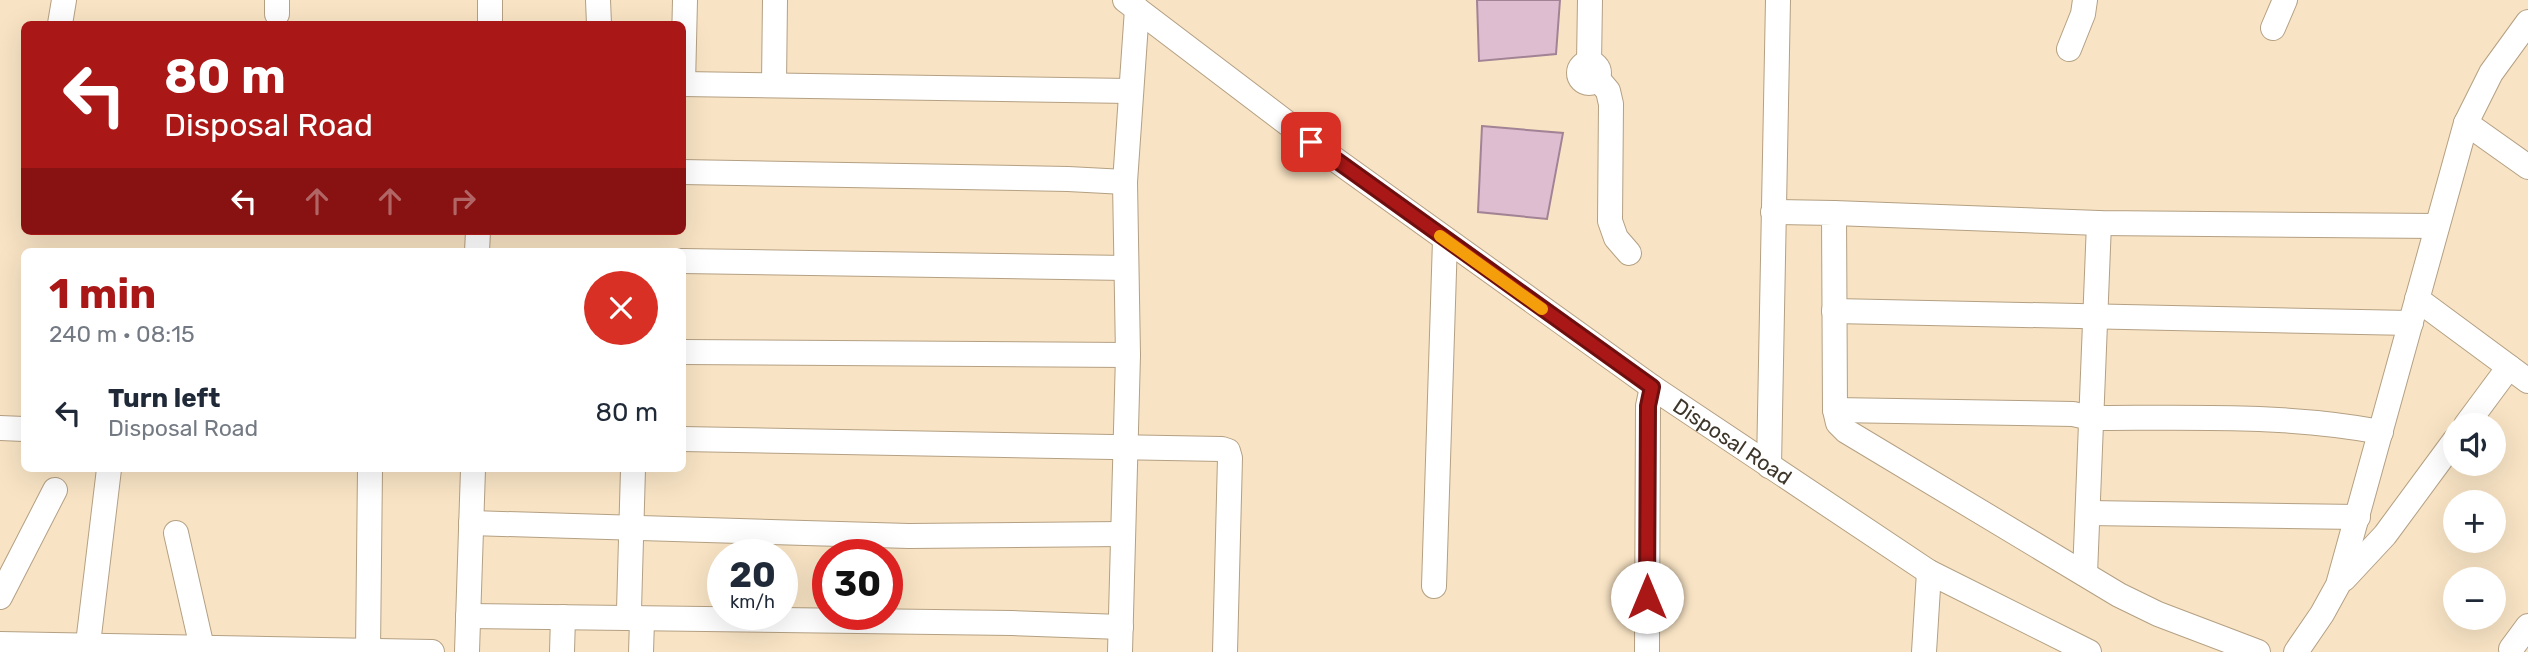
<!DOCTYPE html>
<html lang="en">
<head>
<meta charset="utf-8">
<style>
  :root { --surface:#fff; --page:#f6f6f7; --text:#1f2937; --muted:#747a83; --accent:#aa1717 }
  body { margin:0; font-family:Rubik,sans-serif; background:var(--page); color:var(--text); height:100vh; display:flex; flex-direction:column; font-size:26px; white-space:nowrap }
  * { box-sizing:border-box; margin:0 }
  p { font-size:23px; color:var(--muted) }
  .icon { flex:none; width:38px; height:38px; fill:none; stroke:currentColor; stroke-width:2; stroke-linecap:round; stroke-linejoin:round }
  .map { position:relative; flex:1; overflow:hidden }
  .side { position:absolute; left:21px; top:248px; width:665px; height:224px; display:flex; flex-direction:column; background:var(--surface); border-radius:10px; box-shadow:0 7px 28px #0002 }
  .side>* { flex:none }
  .top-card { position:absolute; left:21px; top:21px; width:665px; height:214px; border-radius:10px; box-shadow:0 7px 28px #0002; background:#aa1717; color:#fff; overflow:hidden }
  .tools { position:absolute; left:2443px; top:413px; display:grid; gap:14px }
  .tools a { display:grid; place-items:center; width:63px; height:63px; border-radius:50%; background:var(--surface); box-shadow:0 7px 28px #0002; font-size:35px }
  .speed { position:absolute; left:707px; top:539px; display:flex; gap:14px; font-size:35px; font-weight:700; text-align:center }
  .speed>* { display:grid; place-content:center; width:91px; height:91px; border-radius:50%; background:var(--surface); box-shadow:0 7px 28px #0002; line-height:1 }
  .speed small { font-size:18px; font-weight:400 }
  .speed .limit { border:10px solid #d22; background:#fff; color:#111 }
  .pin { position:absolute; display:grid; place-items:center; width:60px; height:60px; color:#fff; margin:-30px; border-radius:14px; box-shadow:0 4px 10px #0006 }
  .me { position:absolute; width:77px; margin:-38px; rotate:0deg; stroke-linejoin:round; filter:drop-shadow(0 0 5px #0008) }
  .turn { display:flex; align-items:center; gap:24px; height:147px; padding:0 28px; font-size:32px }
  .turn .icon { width:91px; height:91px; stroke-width:2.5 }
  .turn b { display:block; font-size:49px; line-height:60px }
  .lanes { display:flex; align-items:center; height:66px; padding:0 28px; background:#0003; justify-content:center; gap:35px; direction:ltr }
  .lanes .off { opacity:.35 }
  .round { display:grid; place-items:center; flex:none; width:74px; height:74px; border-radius:37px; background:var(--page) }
  .headline { display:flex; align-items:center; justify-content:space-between; height:119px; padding:0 28px }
  h1 { font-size:42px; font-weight:700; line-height:52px; color:var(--accent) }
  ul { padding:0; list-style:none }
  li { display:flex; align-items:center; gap:21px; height:91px; padding:0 28px }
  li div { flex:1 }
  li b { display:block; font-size:26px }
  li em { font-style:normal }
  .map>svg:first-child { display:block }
</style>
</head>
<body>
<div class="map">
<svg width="2528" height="652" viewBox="0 0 2528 652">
  <rect width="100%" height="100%" fill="#f8e3c4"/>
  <g fill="#debdd1" stroke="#a28395" stroke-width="2">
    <path d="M1477 0H1560L1556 54 1479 61Z"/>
    <path d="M1482 126 1563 133 1547 219 1478 212Z"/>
  </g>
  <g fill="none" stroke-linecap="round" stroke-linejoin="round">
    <g stroke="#b4a083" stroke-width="26">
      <g id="minor">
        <path d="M277 0V14"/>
        <path d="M490 0V24"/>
        <path d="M598 0 599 24"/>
        <path id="s1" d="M1125 0 1333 158 1652 387 1929 572 2089 652"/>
        <path d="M60 24 64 0"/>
        <path d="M2273 28 2285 0"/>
        <path d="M2069 49 2083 14 2085 0"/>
        <path d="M1589 63 1590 0"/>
        <circle cx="1589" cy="73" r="10"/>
        <path d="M1597 78 1608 91 1611 104 1610 221 1616 238 1629 253"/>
        <path d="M682 84 1130 91"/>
        <path d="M683 84 685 0"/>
        <path d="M774 84 775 0"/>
        <path d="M2466 123 2528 167"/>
        <path d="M682 172 1068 179 1125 182"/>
        <path d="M1773 212 1834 213 1835 410 1838 423 1846 431 2119 595 2158 614 2258 652"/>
        <path d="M1834 213 2099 223 2437 226"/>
        <path d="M477 252 478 231"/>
        <path d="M682 261 1126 268"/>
        <path d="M2417 299 2528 381"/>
        <path d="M1834 311 2411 323"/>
        <path d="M682 352 1128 355"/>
        <path d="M1835 410 2073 414 2091 418C2188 418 2286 414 2381 432"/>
        <path d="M2466 425 2509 367"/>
        <path d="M0 428 24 429"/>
        <path d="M682 439 1222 449 1228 451 1230 458 1225 652"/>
        <path d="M1769 466 1778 0"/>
        <path d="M633 469 629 610 634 617 642 621 641 652"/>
        <path d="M2088 513 2358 517"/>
        <path d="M471 523 909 536 1122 534"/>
        <path d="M176 533 203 652"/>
        <path d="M2085 574 2099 223"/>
        <path d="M2344 579 2385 535 2455 440"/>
        <path d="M1434 586 1445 240"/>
        <path d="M0 597 55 490"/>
        <path d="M468 616 1012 623 1121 627"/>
        <path d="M0 644 432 652"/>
        <path d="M2511 649 2528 626"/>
        <path d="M368 651 370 469"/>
        <path d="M87 652 109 469"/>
        <path d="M467 652 473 469"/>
        <path d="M562 652 563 617"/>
        <path d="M1120 652 1128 355 1125 182 1137 9"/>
        <path d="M1647 652 1648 406 1652 387"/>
        <path d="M1924 652 1929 572"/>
        <path d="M2296 652 2322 614 2338 585 2466 123 2491 73 2528 22"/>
      </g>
    </g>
    <use href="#minor" stroke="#fff" stroke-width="24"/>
  </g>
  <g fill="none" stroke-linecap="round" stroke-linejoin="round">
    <g stroke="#6e0f0f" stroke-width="18">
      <path id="route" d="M1311 142 1652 387 1648 406 1647 597"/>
    </g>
    <use href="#route" stroke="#aa1717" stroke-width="12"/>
    <path stroke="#f59e0b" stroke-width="12" d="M1440 236 1542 309"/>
  </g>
  <g text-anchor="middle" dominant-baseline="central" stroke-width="5" stroke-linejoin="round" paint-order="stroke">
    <g font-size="21" fill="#3e362a" stroke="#f8e3c4">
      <text stroke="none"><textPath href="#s1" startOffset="751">Disposal Road</textPath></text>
    </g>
  </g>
</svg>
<div class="tools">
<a><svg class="icon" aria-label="sound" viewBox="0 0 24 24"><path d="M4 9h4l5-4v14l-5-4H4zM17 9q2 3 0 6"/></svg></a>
<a>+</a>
<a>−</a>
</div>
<div class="speed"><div>20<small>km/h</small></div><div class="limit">30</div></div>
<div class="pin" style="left:1311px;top:142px;background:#d93025"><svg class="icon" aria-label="arrive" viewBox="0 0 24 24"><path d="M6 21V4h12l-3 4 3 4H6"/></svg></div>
<svg class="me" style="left:1647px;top:597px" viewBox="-20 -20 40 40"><circle r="19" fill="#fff"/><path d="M0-13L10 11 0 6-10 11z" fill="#aa1717"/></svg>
<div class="top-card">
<div class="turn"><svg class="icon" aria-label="left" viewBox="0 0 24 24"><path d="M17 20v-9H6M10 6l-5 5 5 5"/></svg><div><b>80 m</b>Disposal Road</div></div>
<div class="lanes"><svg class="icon" aria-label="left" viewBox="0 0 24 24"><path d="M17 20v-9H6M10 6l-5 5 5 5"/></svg><svg class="icon off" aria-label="ahead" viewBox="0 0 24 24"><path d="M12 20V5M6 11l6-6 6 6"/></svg><svg class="icon off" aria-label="ahead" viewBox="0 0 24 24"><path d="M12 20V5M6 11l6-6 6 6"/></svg><svg class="icon off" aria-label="right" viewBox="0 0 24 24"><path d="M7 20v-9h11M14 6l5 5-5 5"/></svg></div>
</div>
<section class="side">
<div class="headline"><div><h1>1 min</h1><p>240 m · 08:15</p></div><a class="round" style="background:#d93025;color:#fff"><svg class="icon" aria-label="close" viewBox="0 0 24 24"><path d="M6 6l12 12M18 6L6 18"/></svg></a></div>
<ul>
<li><svg class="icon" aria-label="left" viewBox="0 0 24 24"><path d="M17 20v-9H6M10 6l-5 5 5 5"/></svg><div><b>Turn left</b><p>Disposal Road</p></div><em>80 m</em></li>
</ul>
</section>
</div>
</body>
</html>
